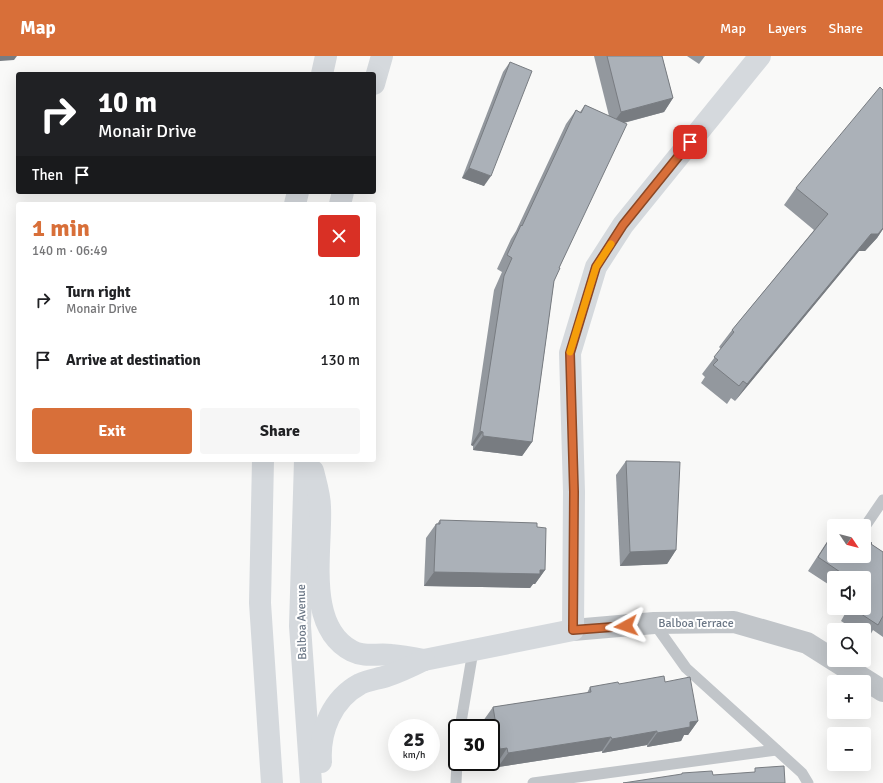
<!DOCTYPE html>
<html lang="en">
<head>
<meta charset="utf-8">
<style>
  :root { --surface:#fff; --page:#f6f6f6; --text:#202124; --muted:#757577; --accent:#d86f39 }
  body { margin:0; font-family:Signika,sans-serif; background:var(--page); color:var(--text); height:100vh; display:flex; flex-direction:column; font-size:15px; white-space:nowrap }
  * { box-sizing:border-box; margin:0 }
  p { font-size:13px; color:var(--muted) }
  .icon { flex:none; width:22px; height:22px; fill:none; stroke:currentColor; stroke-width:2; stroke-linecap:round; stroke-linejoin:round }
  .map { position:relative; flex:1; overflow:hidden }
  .details { position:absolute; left:16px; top:146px; width:360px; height:260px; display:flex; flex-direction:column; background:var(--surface); border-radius:4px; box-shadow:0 4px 16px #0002 }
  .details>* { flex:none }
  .top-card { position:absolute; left:16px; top:16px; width:360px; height:122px; border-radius:4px; box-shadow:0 4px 16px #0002; background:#202124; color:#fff; overflow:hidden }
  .needle { width:26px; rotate:125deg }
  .controls { position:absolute; left:827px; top:463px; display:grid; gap:8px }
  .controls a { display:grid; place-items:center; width:44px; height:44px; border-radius:4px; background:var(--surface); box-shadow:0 4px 16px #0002; font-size:20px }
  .speed { position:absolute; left:388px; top:663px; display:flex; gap:8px; font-size:20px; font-weight:700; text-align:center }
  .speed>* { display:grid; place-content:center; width:52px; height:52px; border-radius:50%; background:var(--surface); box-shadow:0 4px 16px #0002; line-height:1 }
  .speed small { font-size:10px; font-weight:400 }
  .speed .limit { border:2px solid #111; border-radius:6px; background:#fff; color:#111 }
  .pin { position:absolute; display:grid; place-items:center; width:34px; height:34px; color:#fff; margin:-17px; border-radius:8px; box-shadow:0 2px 6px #0006 }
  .me { position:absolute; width:44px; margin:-22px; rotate:265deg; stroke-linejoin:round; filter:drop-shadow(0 0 3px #0008) }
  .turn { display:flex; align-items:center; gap:14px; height:84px; padding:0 16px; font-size:18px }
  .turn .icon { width:52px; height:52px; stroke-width:2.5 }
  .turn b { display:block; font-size:28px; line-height:34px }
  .then { display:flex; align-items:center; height:38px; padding:0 16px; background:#0003; gap:8px; font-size:15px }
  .round { display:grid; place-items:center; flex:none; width:42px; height:42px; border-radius:4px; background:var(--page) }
  .overview { display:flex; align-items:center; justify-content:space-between; height:68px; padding:0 16px }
  h1 { font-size:24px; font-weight:700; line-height:30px; color:var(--accent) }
  .button { display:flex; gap:8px; margin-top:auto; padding:8px 16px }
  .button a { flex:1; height:46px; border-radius:4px; background:var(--accent); color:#fff; font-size:16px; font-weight:700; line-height:46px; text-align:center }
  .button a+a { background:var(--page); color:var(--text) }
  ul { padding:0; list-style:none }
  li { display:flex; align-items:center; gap:12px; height:60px; padding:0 16px }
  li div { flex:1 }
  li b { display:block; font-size:15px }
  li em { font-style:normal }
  header { display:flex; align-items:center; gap:24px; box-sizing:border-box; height:56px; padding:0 20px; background:var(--accent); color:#fff }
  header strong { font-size:19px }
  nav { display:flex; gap:22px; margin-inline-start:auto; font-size:14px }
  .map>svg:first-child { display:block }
</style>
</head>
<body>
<header>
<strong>Map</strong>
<nav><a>Map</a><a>Layers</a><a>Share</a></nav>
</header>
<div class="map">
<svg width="883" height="727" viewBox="0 0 883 727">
  <rect width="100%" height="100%" fill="#f9f9f8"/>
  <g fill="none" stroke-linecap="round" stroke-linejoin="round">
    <g stroke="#c1c5c9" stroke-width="11">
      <path d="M864 472 883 444"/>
      <path d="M654 567 686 612 802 717 808 727"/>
      <path d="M460 672 473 595"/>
      <path d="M456 727 457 706"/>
      <path d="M533 727 776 694"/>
    </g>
    <path stroke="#c1c5c9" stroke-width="22" d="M573 574 654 567 734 566 807 587 883 635"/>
    <path stroke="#d5d9dd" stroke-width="22" d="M424 604 573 574 574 436 570 297 596 211 623 169 760 0"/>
    <g stroke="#d5d9dd" stroke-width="22">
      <path d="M322 18 326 0"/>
      <path d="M374 28 382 0"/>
      <path d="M295 148 298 136"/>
      <path d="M340 148 343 136"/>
      <path d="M263 404 260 547 272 727"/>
      <path d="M305 404 300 570 311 727"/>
      <path d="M313 415C316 427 320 440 320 451 322 495 305 571 352 595 366 602 377 597 391 599 402 600 413 602 424 604"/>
      <path d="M321 706C319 675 332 643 360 628 368 624 378 623 387 620 400 616 412 610 424 604"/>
    </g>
  </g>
  <g fill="#93989e">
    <path d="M594 0H662L673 42 664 56 624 67 559 212 554 225 532 386 522 400 473 394V390L471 389 494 234 502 216 497 213 511 183 516 175 566 68 576 54 580 56 585 49 609 60Z"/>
    <path d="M687 0H705L699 8Z"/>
    <path d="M510 6 484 130 462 122 503 16Z"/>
    <path d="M883 34V173L877 182 865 195H859L735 345 731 342 727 348 701 327 705 321 702 318 721 293 719 291 732 274 814 174 784 149 796 132Z"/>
    <path d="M626 405 676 494 667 508 620 510 616 419Z"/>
    <path d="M440 464 537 471 545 514 535 528H533L530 532 424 530 426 482 436 468H437Z"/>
    <path d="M834 475V500L871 488 883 496V581L873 574 868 583 864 580V574H855L841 565 846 556 840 552H864V522H834V532L808 515Z"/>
    <path d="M665 626 698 665 688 679H684L681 685 647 691V689L602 697V695L498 711V706L491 707V672H484L483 665 493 651 587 637 590 631 619 628Z"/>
  </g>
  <g fill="#787c81">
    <path d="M0 0H17L14 4 0 5Z"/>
    <path d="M673 42 664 56 611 70 621 56Z"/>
    <path d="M469 112 491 120 484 130 462 122Z"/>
    <path d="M883 172V173L877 182 865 195H859L735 345 747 328 871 178Z"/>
    <path d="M480 375 483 376 473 390 471 389Z"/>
    <path d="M483 380 532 386 522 400 473 394Z"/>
    <path d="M676 494 667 508 620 510 630 496Z"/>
    <path d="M545 514 535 528H533L530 532 424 530 434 516Z"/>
    <path d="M698 665 688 679H684L681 685 647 691 657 677 690 666Z"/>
    <path d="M657 675 647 689 602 697 612 683Z"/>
    <path d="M611 681 602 695 498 711 508 697Z"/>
    <path d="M507 692 498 706 491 707 500 693Z"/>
  </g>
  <g fill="#abb1b8" stroke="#787c81">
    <path d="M607 0H662L673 42 621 56Z"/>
    <path d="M510 6 532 15 491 120 469 112Z"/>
    <path d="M880 31 883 34V172L878 178H871L747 328 743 325 739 330 713 309 718 304 714 301 734 276 732 274 828 158 796 132Z"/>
    <path d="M585 49 627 68 559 212H560L554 225 532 386 483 380V376L480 375 504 220 512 202 507 199 521 169 522 170 576 54 581 57Z"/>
    <path d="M626 405 680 406 676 494 630 496Z"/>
    <path d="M440 464 537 467V471L546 472 545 514H540V518L434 516 436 468H440Z"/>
    <path d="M840 467 844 470H838Z"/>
    <path d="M834 476V500H864V481L872 487 871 488 883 496V560L878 569 852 552H864V522H849L818 501Z"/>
    <path d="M664 620 665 626 690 621 698 665 690 666V671L657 677V675L612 683 611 681 508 697 507 692 500 693 493 651 591 636 590 631 618 626 619 628Z"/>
    <path d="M784 710 785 727H623L682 718V717L712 715 713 719 755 716V712Z"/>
  </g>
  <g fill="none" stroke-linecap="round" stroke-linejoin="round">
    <g stroke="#8c4825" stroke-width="10">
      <path id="route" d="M626 570 573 574 574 436 570 297 596 211 623 169 690 86"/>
    </g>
    <use href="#route" stroke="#d86f39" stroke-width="7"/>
    <path stroke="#f59e0b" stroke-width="7" d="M570 296 596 211 611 188"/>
  </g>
  <g text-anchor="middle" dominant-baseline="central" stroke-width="4" stroke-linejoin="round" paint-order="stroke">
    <g font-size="12" fill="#6b7786" stroke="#fff">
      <text transform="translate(302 566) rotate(-91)">Balboa Avenue</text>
      <text x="696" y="567">Balboa Terrace</text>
    </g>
  </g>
</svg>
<div class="controls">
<a><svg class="needle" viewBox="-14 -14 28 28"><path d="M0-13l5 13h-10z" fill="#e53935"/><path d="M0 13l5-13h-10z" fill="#757577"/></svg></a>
<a><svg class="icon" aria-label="sound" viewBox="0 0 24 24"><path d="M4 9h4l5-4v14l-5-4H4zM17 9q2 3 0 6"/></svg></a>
<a><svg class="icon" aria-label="search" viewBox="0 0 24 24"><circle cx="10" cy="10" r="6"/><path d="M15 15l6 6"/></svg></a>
<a>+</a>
<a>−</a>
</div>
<div class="speed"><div>25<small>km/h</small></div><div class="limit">30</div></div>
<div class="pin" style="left:690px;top:86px;background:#d93025"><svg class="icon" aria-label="arrive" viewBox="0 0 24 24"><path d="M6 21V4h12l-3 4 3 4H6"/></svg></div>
<svg class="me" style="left:626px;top:570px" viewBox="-20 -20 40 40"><path d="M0-17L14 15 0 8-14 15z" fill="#d86f39" stroke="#fff" stroke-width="4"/></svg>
<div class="top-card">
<div class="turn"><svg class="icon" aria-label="right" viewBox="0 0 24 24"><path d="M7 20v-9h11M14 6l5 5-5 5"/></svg><div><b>10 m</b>Monair Drive</div></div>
<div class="then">Then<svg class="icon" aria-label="arrive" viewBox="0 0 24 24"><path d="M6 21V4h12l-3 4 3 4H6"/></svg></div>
</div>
<section class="details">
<div class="overview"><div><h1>1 min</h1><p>140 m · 06:49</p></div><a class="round" style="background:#d93025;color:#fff"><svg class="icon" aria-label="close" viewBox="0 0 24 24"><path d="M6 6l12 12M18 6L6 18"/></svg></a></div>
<ul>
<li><svg class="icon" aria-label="right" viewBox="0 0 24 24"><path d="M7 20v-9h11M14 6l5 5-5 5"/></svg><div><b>Turn right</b><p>Monair Drive</p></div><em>10 m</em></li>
<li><svg class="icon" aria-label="arrive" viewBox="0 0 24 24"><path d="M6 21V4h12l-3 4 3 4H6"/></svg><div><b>Arrive at destination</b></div><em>130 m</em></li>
</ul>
<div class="button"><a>Exit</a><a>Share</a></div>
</section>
</div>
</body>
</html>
